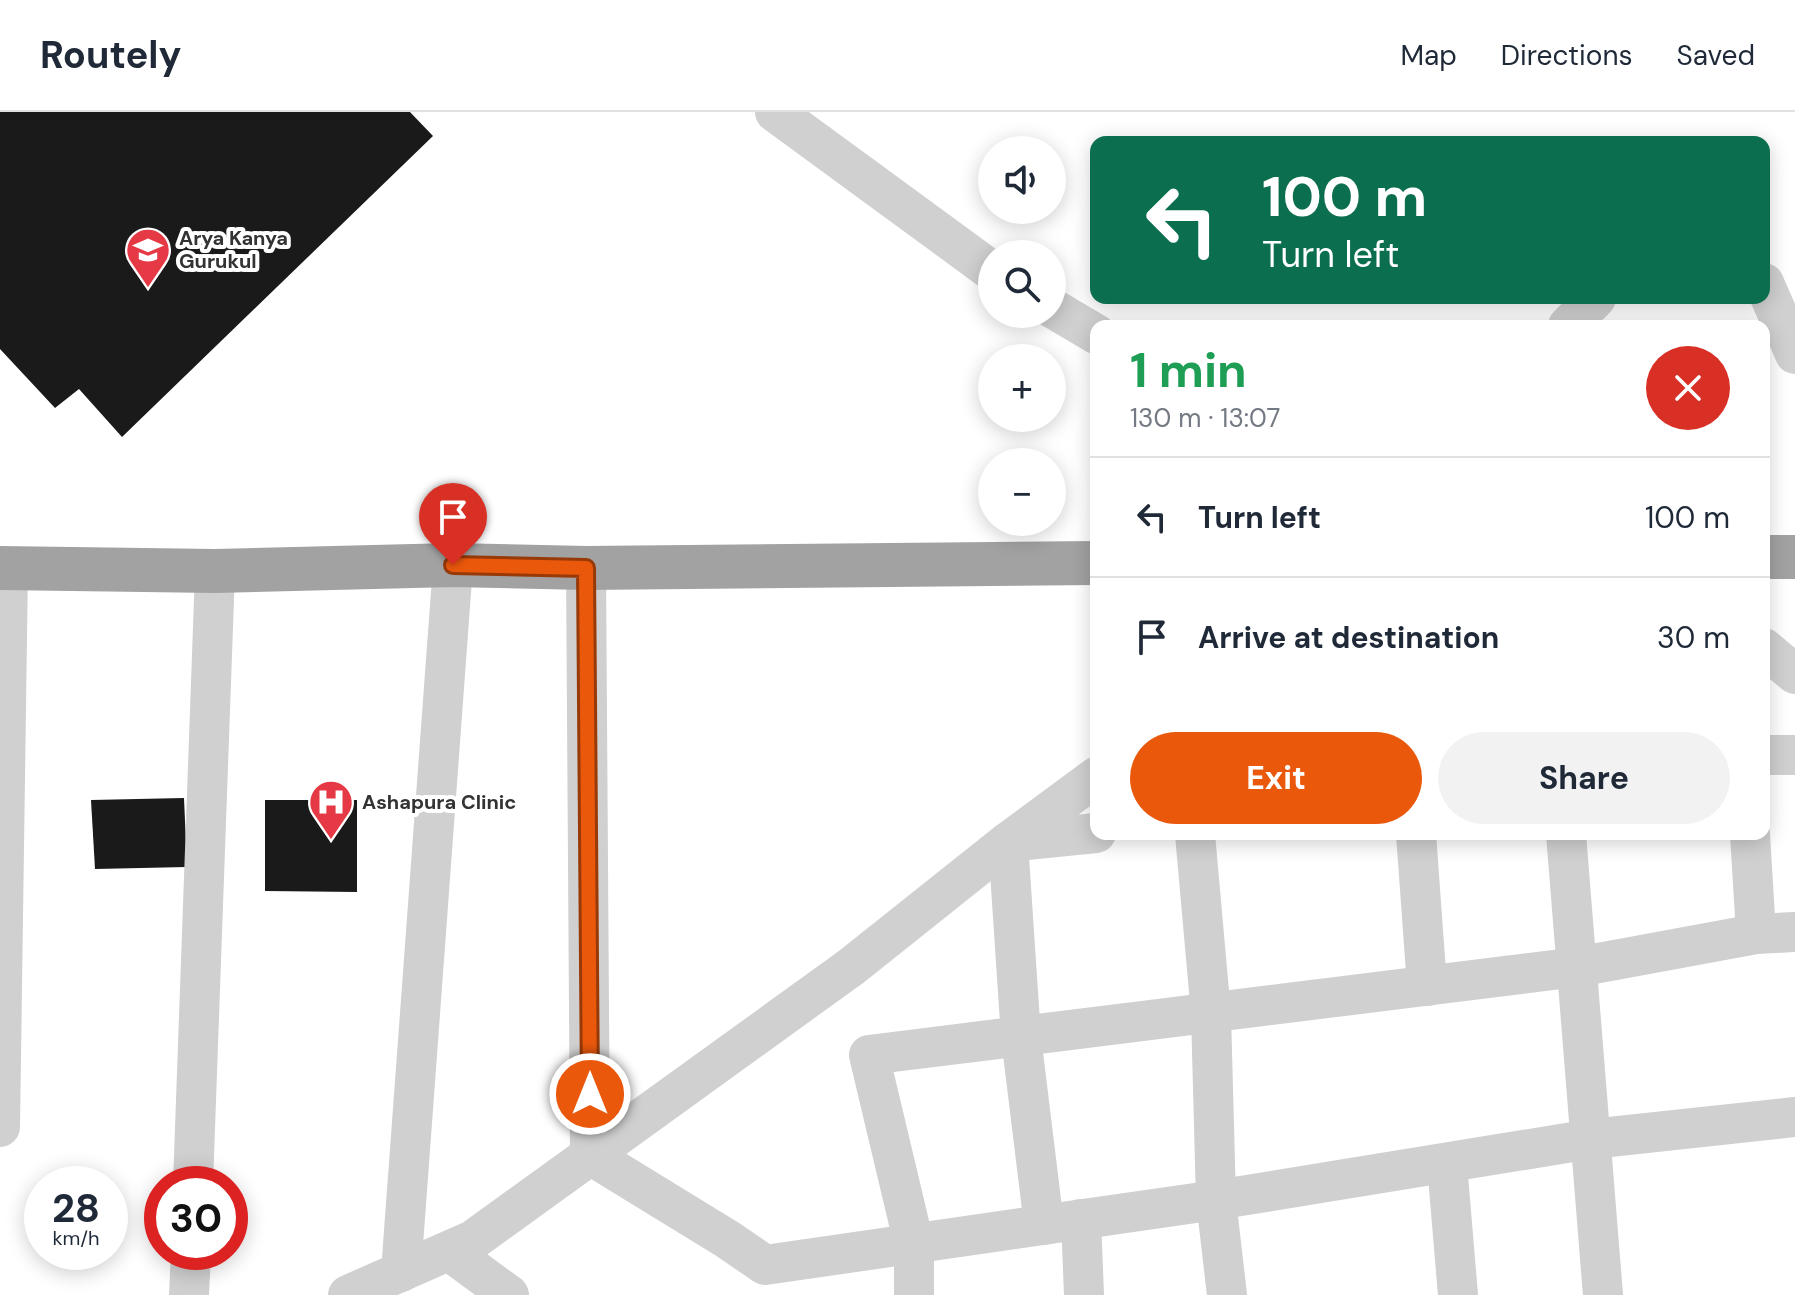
<!DOCTYPE html>
<html lang="en">
<head>
<meta charset="utf-8">
<style>
  :root { --surface:#fff; --page:#f2f2f3; --text:#1f2937; --muted:#747a83; --line:#e0e1e3; --accent:#ea580c }
  body { margin:0; font-family:"DM Sans",sans-serif; background:var(--page); color:var(--text); height:100vh; display:flex; flex-direction:column; font-size:30px; white-space:nowrap }
  * { box-sizing:border-box; margin:0 }
  p { font-size:26px; color:var(--muted) }
  .icon { flex:none; width:44px; height:44px; fill:none; stroke:currentColor; stroke-width:2; stroke-linecap:round; stroke-linejoin:round }
  .map { position:relative; flex:1; overflow:hidden }
  .side { position:absolute; left:1090px; top:208px; width:680px; height:520px; display:flex; flex-direction:column; background:var(--surface); border-radius:16px; box-shadow:0 4px 20px #0003 }
  .side>* { flex:none }
  .hud { position:absolute; left:1090px; top:24px; width:680px; height:168px; border-radius:16px; box-shadow:0 4px 20px #0003; background:#0b6e4f; color:#fff; overflow:hidden }
  .fabs { position:absolute; left:978px; top:24px; display:grid; gap:16px }
  .fabs a { display:grid; place-items:center; width:88px; height:88px; border-radius:50%; background:var(--surface); box-shadow:0 4px 20px #0003; font-size:40px }
  .speed { position:absolute; left:24px; top:1054px; display:flex; gap:16px; font-size:40px; font-weight:700; text-align:center }
  .speed>* { display:grid; place-content:center; width:104px; height:104px; border-radius:50%; background:var(--surface); box-shadow:0 4px 20px #0003; line-height:1 }
  .speed small { font-size:20px; font-weight:400 }
  .speed .limit { border:12px solid #d22; background:#fff; color:#111 }
  .pin { position:absolute; display:grid; place-items:center; width:68px; height:68px; color:#fff; margin:-82px -34px; border-radius:50% 50% 50% 0; rotate:-45deg; box-shadow:0 0 8px #0007 }
  .pin .icon { rotate:45deg }
  .me { position:absolute; width:88px; margin:-44px; rotate:0deg; stroke-linejoin:round; filter:drop-shadow(0 0 6px #0008) }
  .turn { display:flex; align-items:center; gap:28px; height:168px; padding:0 40px; font-size:36px }
  .turn .icon { width:104px; height:104px; stroke-width:2.5 }
  .turn b { display:block; font-size:56px; line-height:68px }
  .round { display:grid; place-items:center; flex:none; width:84px; height:84px; border-radius:42px; background:var(--page) }
  .headline { display:flex; align-items:center; justify-content:space-between; height:136px; padding:0 40px }
  h1 { font-size:48px; font-weight:700; line-height:60px; color:#1e9e55 }
  .button { display:flex; gap:16px; margin-top:auto; padding:16px 40px }
  .button a { flex:1; height:92px; border-radius:48px; background:var(--accent); color:#fff; font-size:32px; font-weight:700; line-height:92px; text-align:center }
  .button a+a { background:var(--page); color:var(--text) }
  ul { padding:0; list-style:none }
  li { display:flex; align-items:center; gap:24px; height:120px; padding:0 40px; border-top:2px solid var(--line) }
  li div { flex:1 }
  li b { display:block; font-size:30px }
  li em { font-style:normal }
  header { display:flex; align-items:center; gap:48px; box-sizing:border-box; height:112px; padding:0 40px; background:var(--surface); border-bottom:2px solid var(--line) }
  header strong { font-size:38px }
  nav { display:flex; gap:44px; margin-inline-start:auto; font-size:28px }
  .map>svg:first-child { display:block }
</style>
</head>
<body>
<header>
<strong>Routely</strong>
<nav><a>Map</a><a>Directions</a><a>Saved</a></nav>
</header>
<div class="map">
<svg width="1795" height="1183" viewBox="0 0 1795 1183">
  <rect width="100%" height="100%" fill="#fff"/>
  <g fill="#1a1a1a">
    <path d="M0 0H410L433 24 122 325 79 277 55 296 0 237Z"/>
    <path d="M184 686 187 755 95 757 91 688Z"/>
    <path d="M265 688H357V780L265 779Z"/>
  </g>
  <g fill="none" stroke-linecap="round" stroke-linejoin="round">
    <g stroke="#d0d0d0" stroke-width="40">
      <path d="M775 0 992 159"/>
      <path d="M1764 171 1795 242"/>
      <path d="M1052 196 1096 222"/>
      <path d="M1568 214 1596 186"/>
      <path d="M586 456 590 1043 727 1127 765 1153 1216 1088 1591 1027 1795 1005"/>
      <path d="M1764 536 1795 562"/>
      <path d="M1764 643H1795"/>
      <path d="M1195 722 1211 902 1216 1088 1227 1183"/>
      <path d="M1416 722 1427 874"/>
      <path d="M1566 722 1603 1183"/>
      <path d="M1750 722 1756 822"/>
      <path d="M0 1015 8 456"/>
      <path d="M1447 1052 1458 1183"/>
      <path d="M193 1072 215 459"/>
      <path d="M1081 1107 1084 1183"/>
      <path d="M1044 1113 1021 925 1008 730 1096 721"/>
      <path d="M449 1139 509 1183"/>
      <path d="M401 1160 453 453"/>
      <path d="M189 1183 191 1140"/>
      <path d="M348 1183 473 1128 851 855 1008 730 1096 665"/>
      <path d="M914 1183V1132L869 943 1577 855 1756 822 1795 820"/>
    </g>
    <g stroke="#a2a2a2" stroke-width="44">
      <path d="M1764 445H1795"/>
      <path d="M0 456 215 459 453 453 586 456 1096 451"/>
    </g>
  </g>
  <g fill="none" stroke-linecap="round" stroke-linejoin="round">
    <g stroke="#983908" stroke-width="20">
      <path id="route" d="M453 453 586 456 590 982"/>
    </g>
    <use href="#route" stroke="#ea580c" stroke-width="14"/>
  </g>
  <defs>
    <g id="school-pin" transform="scale(2.3)"><path d="M0 17L-7.5 6A9.5 9.5 0 1 1 7.5 6Z" fill="#e63946" stroke="#fff"/><path d="M0-5L7-2L0 1L-7-2ZM-4 1L0 2.5L4 1V4Q0 6-4 4Z" fill="#fff"/></g>
    <g id="hospital-pin" transform="scale(2.3)"><path d="M0 17L-7.5 6A9.5 9.5 0 1 1 7.5 6Z" fill="#e63946" stroke="#fff"/><path d="M-5-5h3v3.5h4V-5h3V5h-3V1.5h-4V5h-3Z" fill="#fff"/></g>
  </defs>
  <g fill-rule="evenodd">
    <use href="#school-pin" x="148" y="138"/>
    <use href="#hospital-pin" x="331" y="690"/>
  </g>
  <g text-anchor="middle" dominant-baseline="central" stroke-width="8" stroke-linejoin="round" paint-order="stroke">
    <g font-size="20" font-weight="bold" fill="#333" stroke="#fff" text-anchor="start">
      <text x="179" y="126">Arya Kanya<tspan x="179" dy="23">Gurukul</tspan></text>
      <text x="362" y="690">Ashapura Clinic</text>
    </g>
  </g>
</svg>
<div class="fabs">
<a><svg class="icon" aria-label="sound" viewBox="0 0 24 24"><path d="M4 9h4l5-4v14l-5-4H4zM17 9q2 3 0 6"/></svg></a>
<a><svg class="icon" aria-label="search" viewBox="0 0 24 24"><circle cx="10" cy="10" r="6"/><path d="M15 15l6 6"/></svg></a>
<a>+</a>
<a>−</a>
</div>
<div class="speed"><div>28<small>km/h</small></div><div class="limit">30</div></div>
<div class="pin" style="left:453px;top:453px;background:#d93025"><svg class="icon" aria-label="arrive" viewBox="0 0 24 24"><path d="M6 21V4h12l-3 4 3 4H6"/></svg></div>
<svg class="me" style="left:590px;top:982px" viewBox="-20 -20 40 40"><circle r="17" fill="#ea580c" stroke="#fff" stroke-width="3"/><path d="M0-11L8 9 0 5-8 9z" fill="#fff"/></svg>
<div class="hud">
<div class="turn"><svg class="icon" aria-label="left" viewBox="0 0 24 24"><path d="M17 20v-9H6M10 6l-5 5 5 5"/></svg><div><b>100 m</b>Turn left</div></div>
</div>
<section class="side">
<div class="headline"><div><h1>1 min</h1><p>130 m · 13:07</p></div><a class="round" style="background:#d93025;color:#fff"><svg class="icon" aria-label="close" viewBox="0 0 24 24"><path d="M6 6l12 12M18 6L6 18"/></svg></a></div>
<ul>
<li><svg class="icon" aria-label="left" viewBox="0 0 24 24"><path d="M17 20v-9H6M10 6l-5 5 5 5"/></svg><div><b>Turn left</b></div><em>100 m</em></li>
<li><svg class="icon" aria-label="arrive" viewBox="0 0 24 24"><path d="M6 21V4h12l-3 4 3 4H6"/></svg><div><b>Arrive at destination</b></div><em>30 m</em></li>
</ul>
<div class="button"><a>Exit</a><a>Share</a></div>
</section>
</div>
</body>
</html>
